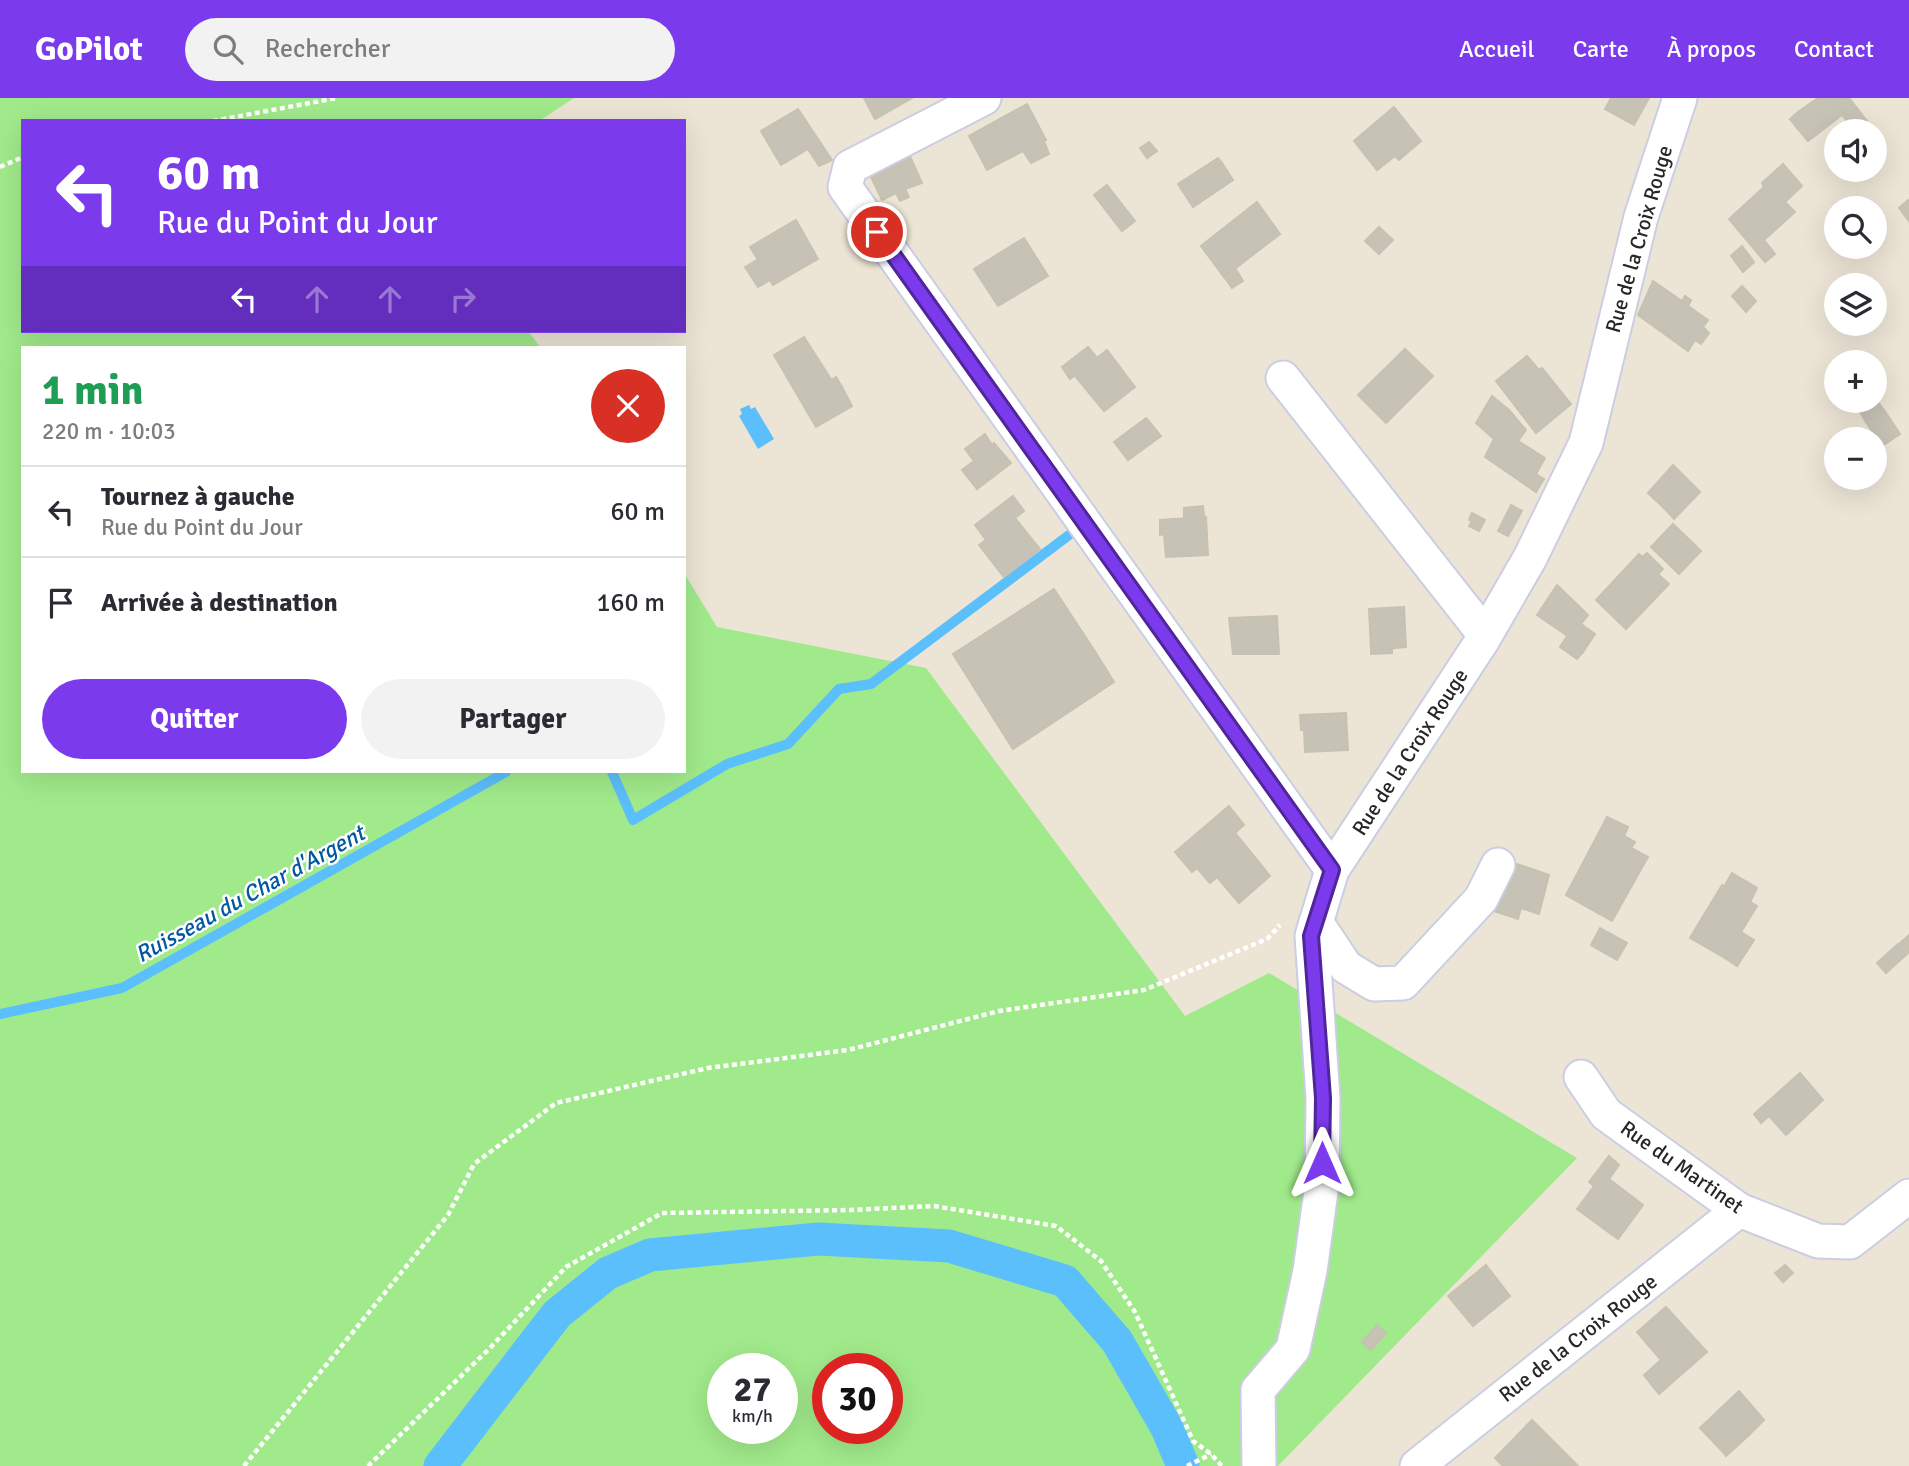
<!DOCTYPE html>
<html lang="fr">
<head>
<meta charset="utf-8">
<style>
  :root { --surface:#fff; --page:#f2f2f3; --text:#2b2b33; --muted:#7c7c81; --line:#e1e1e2; --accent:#7c3aed }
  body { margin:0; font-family:Signika,sans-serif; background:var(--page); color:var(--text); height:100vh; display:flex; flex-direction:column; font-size:26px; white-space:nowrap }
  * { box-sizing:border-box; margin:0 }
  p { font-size:23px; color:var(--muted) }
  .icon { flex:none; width:38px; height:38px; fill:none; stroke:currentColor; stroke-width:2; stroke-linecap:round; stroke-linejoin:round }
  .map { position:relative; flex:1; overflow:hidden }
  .details { position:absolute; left:21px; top:248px; width:665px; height:427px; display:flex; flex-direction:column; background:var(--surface); border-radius:0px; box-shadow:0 7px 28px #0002 }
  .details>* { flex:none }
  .top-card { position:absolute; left:21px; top:21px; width:665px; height:214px; border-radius:0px; box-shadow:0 7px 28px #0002; background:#7c3aed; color:#fff; overflow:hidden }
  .controls { position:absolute; left:1824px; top:21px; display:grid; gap:14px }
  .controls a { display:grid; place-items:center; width:63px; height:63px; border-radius:50%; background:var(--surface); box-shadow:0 7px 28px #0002; font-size:35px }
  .speed { position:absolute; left:707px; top:1255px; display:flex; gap:14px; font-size:35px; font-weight:700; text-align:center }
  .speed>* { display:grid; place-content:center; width:91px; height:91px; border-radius:50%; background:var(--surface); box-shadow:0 7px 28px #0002; line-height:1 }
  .speed small { font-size:18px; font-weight:400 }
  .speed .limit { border:10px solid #d22; background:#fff; color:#111 }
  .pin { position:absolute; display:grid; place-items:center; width:60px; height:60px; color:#fff; margin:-30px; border:4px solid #fff; border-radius:50%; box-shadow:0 2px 7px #0007 }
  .me { position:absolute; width:77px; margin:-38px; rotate:0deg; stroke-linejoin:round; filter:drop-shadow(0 0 5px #0008) }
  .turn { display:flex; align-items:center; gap:24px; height:147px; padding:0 21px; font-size:32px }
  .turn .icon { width:91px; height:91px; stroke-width:2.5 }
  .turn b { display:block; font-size:49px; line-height:60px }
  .lanes { display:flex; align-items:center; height:66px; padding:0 21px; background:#0003; justify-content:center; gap:35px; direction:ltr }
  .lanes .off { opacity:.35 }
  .round { display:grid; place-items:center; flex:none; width:74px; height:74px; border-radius:37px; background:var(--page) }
  .overview { display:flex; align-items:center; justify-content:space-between; height:119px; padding:0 21px }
  h1 { font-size:42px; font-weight:700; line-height:52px; color:#1e9e55 }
  .button { display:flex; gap:14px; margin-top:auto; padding:14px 21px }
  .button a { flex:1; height:80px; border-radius:42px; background:var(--accent); color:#fff; font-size:28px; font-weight:700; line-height:80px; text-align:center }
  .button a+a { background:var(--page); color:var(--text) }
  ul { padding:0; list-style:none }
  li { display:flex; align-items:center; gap:21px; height:91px; padding:0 21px; border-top:2px solid var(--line) }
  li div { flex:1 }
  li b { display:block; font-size:26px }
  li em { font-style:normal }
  header { display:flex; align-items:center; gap:42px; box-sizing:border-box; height:98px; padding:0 35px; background:var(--accent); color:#fff }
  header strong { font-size:33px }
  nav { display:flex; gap:38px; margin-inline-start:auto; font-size:24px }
  .search { width:490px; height:63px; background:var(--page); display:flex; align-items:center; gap:18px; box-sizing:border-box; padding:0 24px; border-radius:38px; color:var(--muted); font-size:26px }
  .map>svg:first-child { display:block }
</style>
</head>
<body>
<header>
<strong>GoPilot</strong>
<div class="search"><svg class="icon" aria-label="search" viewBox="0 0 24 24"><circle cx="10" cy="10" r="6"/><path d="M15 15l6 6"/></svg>Rechercher</div>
<nav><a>Accueil</a><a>Carte</a><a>À propos</a><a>Contact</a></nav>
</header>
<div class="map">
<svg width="1909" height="1368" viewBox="0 0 1909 1368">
  <rect width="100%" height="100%" fill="#ece5d6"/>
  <path fill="#a1ea8b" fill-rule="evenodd" d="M0 0H574L539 23H23V233H528L541 250H23V674H684V475L717 529 926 570 1185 918 1269 875 1577 1060 1278 1368H0ZM723 1270H782V1330H723ZM828 1270H887V1330H828Z"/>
  <path fill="#5bbffc" d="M749 307 751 311 755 309 774 341 758 351 739 318 742 316 740 311Z"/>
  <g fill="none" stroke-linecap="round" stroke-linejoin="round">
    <g stroke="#5bbffc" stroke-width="10">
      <path d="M612 674 633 722 727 666 788 646 839 591 871 586 1081 428"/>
      <path d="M0 916 122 890 506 674"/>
    </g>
    <path stroke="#5bbffc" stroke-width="33" d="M440 1368 557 1216 608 1175 650 1157 818 1141 949 1148 1065 1183 1117 1243 1167 1330 1183 1368"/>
  </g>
  <g fill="#c7c2b6" stroke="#c7c1b0" stroke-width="2">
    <path d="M864 0H912L875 21Z"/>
    <path d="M1611 0H1649L1634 27 1605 11Z"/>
    <path d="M1818 0H1849L1867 23 1854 32 1842 17 1808 43 1798 31 1806 25 1798 14Z"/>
    <path d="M1027 6 1046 42 1044 43 1049 56 1031 65 1023 53 987 72 969 38Z"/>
    <path d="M1394 9 1421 43 1399 62 1395 58 1377 72 1354 43Z"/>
    <path d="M798 11 832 62 819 68 808 51 781 67 761 33Z"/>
    <path d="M1798 14 1806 25 1798 31 1790 21Z"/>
    <path d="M1149 44 1157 53 1147 60 1140 50Z"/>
    <path d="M908 54 922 85 905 91 909 99 900 103 896 95 882 102 870 77Z"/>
    <path d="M1218 60 1222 65 1182 92 1178 86Z"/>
    <path d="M1222 65 1233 82 1193 109 1182 92Z"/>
    <path d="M1783 66 1802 88 1785 104 1795 114 1764 142 1775 156 1765 164 1729 121 1764 89 1762 85Z"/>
    <path d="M1107 87 1135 123 1122 133 1094 97Z"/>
    <path d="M1908 102 1909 103V123L1899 110Z"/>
    <path d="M1257 104 1280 136 1224 179 1201 148Z"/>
    <path d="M796 122 818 161 773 187 750 149Z"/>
    <path d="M1379 129 1393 142 1379 156 1365 143Z"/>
    <path d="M1024 140 1048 178 998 208 974 171Z"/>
    <path d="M1742 148 1754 164 1743 174 1731 158Z"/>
    <path d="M757 162 770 182 758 189 745 169Z"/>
    <path d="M1235 170 1243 183 1232 190 1224 179Z"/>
    <path d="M1653 183 1682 203 1685 198 1691 202 1688 208 1708 222 1703 229 1709 235 1701 246 1695 242 1688 253 1638 217Z"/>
    <path d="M1742 188 1756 203 1746 214 1732 198Z"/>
    <path d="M804 239 838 292 842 289 852 308 816 329 774 257Z"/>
    <path d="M1088 249 1097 260 1107 252 1135 289 1104 313 1089 295 1093 292 1080 274 1070 281 1062 269Z"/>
    <path d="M1405 251 1433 278 1386 325 1358 297Z"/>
    <path d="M1527 258 1539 272 1542 270 1571 306 1536 335 1496 283Z"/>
    <path d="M1080 274 1093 292 1089 295 1075 278Z"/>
    <path d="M836 279 842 289 838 292 832 282Z"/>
    <path d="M1492 298 1509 312 1526 332 1518 343 1545 360 1536 376 1544 381 1536 394 1485 359 1494 341 1476 325Z"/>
    <path d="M1877 303 1884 312 1866 324 1860 314Z"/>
    <path d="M1884 312 1900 336 1882 348 1866 324Z"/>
    <path d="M1146 320 1161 338 1128 362 1114 344Z"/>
    <path d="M985 336 992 347 994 345 1011 365 977 391 962 372 974 363 965 351Z"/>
    <path d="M1673 367 1692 386 1666 412 1648 395Z"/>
    <path d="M1692 386 1700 394 1674 421 1666 412Z"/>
    <path d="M1013 398 1024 413 1015 420 1040 451 1004 479 979 447 986 442 975 427Z"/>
    <path d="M1511 407 1522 413 1508 438 1498 433Z"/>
    <path d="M1203 408 1204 419 1184 420V410Z"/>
    <path d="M1472 415 1485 422 1479 433 1469 428 1472 423 1469 422Z"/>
    <path d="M1206 419 1208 457 1166 459 1164 436 1160 437V422Z"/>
    <path d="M1673 426 1701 453 1679 476 1651 449Z"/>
    <path d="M1647 455 1663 471 1658 476 1669 486 1626 531 1596 502 1639 456 1642 459Z"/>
    <path d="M1557 487 1588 517 1581 526 1595 536 1583 554 1569 544 1572 541 1537 517Z"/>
    <path d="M1054 491 1096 555 994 621 953 556Z"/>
    <path d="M1404 509 1406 549 1371 552 1369 511Z"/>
    <path d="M1277 518 1279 556H1233L1229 520Z"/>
    <path d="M1567 538 1572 541 1569 544 1583 554 1577 561 1560 549Z"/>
    <path d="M1392 550V555L1371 556V552Z"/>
    <path d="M1096 555 1114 584 1013 651 994 621Z"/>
    <path d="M1346 615 1348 652 1305 654 1304 632H1301L1300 617Z"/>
    <path d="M1229 708 1244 727 1235 735 1270 778 1239 805 1217 779 1210 785 1197 770 1192 774 1175 754Z"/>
    <path d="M1607 719 1628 729 1624 738 1635 744 1631 750 1648 759 1612 823 1566 797Z"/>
    <path d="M1517 766 1549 777 1539 816 1521 810 1518 821 1494 813 1506 778 1512 780Z"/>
    <path d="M1732 775 1757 790 1750 804 1724 789Z"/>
    <path d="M1722 787 1757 808 1725 860 1690 840Z"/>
    <path d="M1600 830 1627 845 1617 862 1591 847Z"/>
    <path d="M1741 834 1754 842 1737 868 1725 860Z"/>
    <path d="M1909 837V855L1900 845Z"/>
    <path d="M1898 846 1907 856 1886 875 1877 865Z"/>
    <path d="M1800 975 1823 1002 1786 1037 1769 1018 1761 1025 1754 1016Z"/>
    <path d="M1609 1058 1619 1067 1609 1081 1643 1107 1618 1141 1577 1111 1594 1088 1589 1084Z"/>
    <path d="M1486 1167 1510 1198 1473 1228 1448 1198Z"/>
    <path d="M1785 1167 1793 1175 1783 1184 1775 1175Z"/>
    <path d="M1666 1209 1707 1254 1659 1296 1644 1277 1661 1262 1637 1234Z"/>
    <path d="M1377 1227 1386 1235 1371 1252 1362 1244Z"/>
    <path d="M1739 1293 1764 1322 1749 1337 1745 1334 1723 1354 1700 1330Z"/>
    <path d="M1532 1322 1577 1367 1503 1368 1495 1360Z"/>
    <path d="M1745 1334 1749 1337 1726 1358 1723 1354Z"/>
  </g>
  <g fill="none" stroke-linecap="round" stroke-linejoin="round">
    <g stroke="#cbcde3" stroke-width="37">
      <g id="minor">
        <path d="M984 0 850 69 845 89 1332 772"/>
        <path d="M1283 280 1485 537"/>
        <path d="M1316 824 1346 869 1374 886 1403 885 1481 801 1498 767"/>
        <path d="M1581 979 1606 1016 1739 1112 1818 1143 1850 1144 1909 1098"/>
        <path d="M1259 1368 1258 1292 1293 1251 1310 1173 1322 1086 1323 1000 1312 838 1332 772 1482 543 1530 460 1586 345 1641 119 1680 0"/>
        <path d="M1417 1368 1739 1112"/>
      </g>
    </g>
    <g stroke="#fff" stroke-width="4.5" stroke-dasharray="5 3.5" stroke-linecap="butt">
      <path d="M213 23 337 0"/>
      <path d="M0 69 23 59"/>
      <path d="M244 1368 448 1117 474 1066 556 1005 708 970 848 952 999 913 1144 892 1267 841 1280 827"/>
      <path d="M368 1368 489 1251 566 1169 662 1115 851 1112 934 1108 1056 1128 1101 1163 1135 1214 1193 1343 1211 1356 1222 1368"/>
      <path d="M1187 1368 1211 1356"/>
    </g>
    <use href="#minor" stroke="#fff" stroke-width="33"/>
  </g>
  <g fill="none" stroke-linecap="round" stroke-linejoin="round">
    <g stroke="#51269a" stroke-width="18">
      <path id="route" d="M877 134 1332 772 1311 838 1323 1000 1322 1065"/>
    </g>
    <use href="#route" stroke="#7c3aed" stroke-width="12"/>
  </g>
  <g text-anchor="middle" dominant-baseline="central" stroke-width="5" stroke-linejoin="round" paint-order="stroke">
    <g font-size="21" fill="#272727" stroke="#fff">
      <text transform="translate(1639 141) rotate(-74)">Rue de la Croix Rouge</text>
      <text transform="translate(1410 654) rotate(-57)">Rue de la Croix Rouge</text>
      <text transform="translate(1682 1069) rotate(35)">Rue du Martinet</text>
      <text transform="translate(1578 1240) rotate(-38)">Rue de la Croix Rouge</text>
    </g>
    <g font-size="23" font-style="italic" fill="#0058a2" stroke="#fff">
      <text transform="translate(250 796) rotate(-29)">Ruisseau du Char d'Argent</text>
    </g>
  </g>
</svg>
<div class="controls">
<a><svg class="icon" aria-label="sound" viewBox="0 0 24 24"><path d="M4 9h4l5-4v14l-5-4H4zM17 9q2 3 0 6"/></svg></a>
<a><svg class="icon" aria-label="search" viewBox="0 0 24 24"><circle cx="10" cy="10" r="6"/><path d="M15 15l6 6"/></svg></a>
<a><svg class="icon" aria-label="layers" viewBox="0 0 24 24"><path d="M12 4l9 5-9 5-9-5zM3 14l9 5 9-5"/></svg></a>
<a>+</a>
<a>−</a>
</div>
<div class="speed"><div>27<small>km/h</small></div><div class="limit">30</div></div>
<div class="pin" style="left:877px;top:134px;background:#d93025"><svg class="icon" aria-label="arrive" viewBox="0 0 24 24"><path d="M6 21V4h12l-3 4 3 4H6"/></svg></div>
<svg class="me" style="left:1322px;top:1065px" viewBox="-20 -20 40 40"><path d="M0-17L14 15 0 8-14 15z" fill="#7c3aed" stroke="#fff" stroke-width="4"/></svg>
<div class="top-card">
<div class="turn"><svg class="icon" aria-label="left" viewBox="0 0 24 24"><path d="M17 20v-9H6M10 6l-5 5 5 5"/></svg><div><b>60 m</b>Rue du Point du Jour</div></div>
<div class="lanes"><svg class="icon" aria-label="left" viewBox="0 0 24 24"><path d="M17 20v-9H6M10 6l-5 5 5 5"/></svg><svg class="icon off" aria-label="ahead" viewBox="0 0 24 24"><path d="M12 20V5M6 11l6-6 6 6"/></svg><svg class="icon off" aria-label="ahead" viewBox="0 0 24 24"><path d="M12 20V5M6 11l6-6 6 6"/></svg><svg class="icon off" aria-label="right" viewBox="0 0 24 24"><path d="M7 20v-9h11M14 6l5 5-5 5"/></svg></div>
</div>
<section class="details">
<div class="overview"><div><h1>1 min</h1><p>220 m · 10:03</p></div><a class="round" style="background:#d93025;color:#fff"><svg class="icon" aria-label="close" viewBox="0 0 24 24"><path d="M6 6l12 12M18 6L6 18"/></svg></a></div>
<ul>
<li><svg class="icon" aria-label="left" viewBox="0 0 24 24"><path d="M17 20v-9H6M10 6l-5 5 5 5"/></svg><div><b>Tournez à gauche</b><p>Rue du Point du Jour</p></div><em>60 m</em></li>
<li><svg class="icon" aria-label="arrive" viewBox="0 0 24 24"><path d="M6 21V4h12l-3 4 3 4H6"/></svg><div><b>Arrivée à destination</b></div><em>160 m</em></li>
</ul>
<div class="button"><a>Quitter</a><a>Partager</a></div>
</section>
</div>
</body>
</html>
